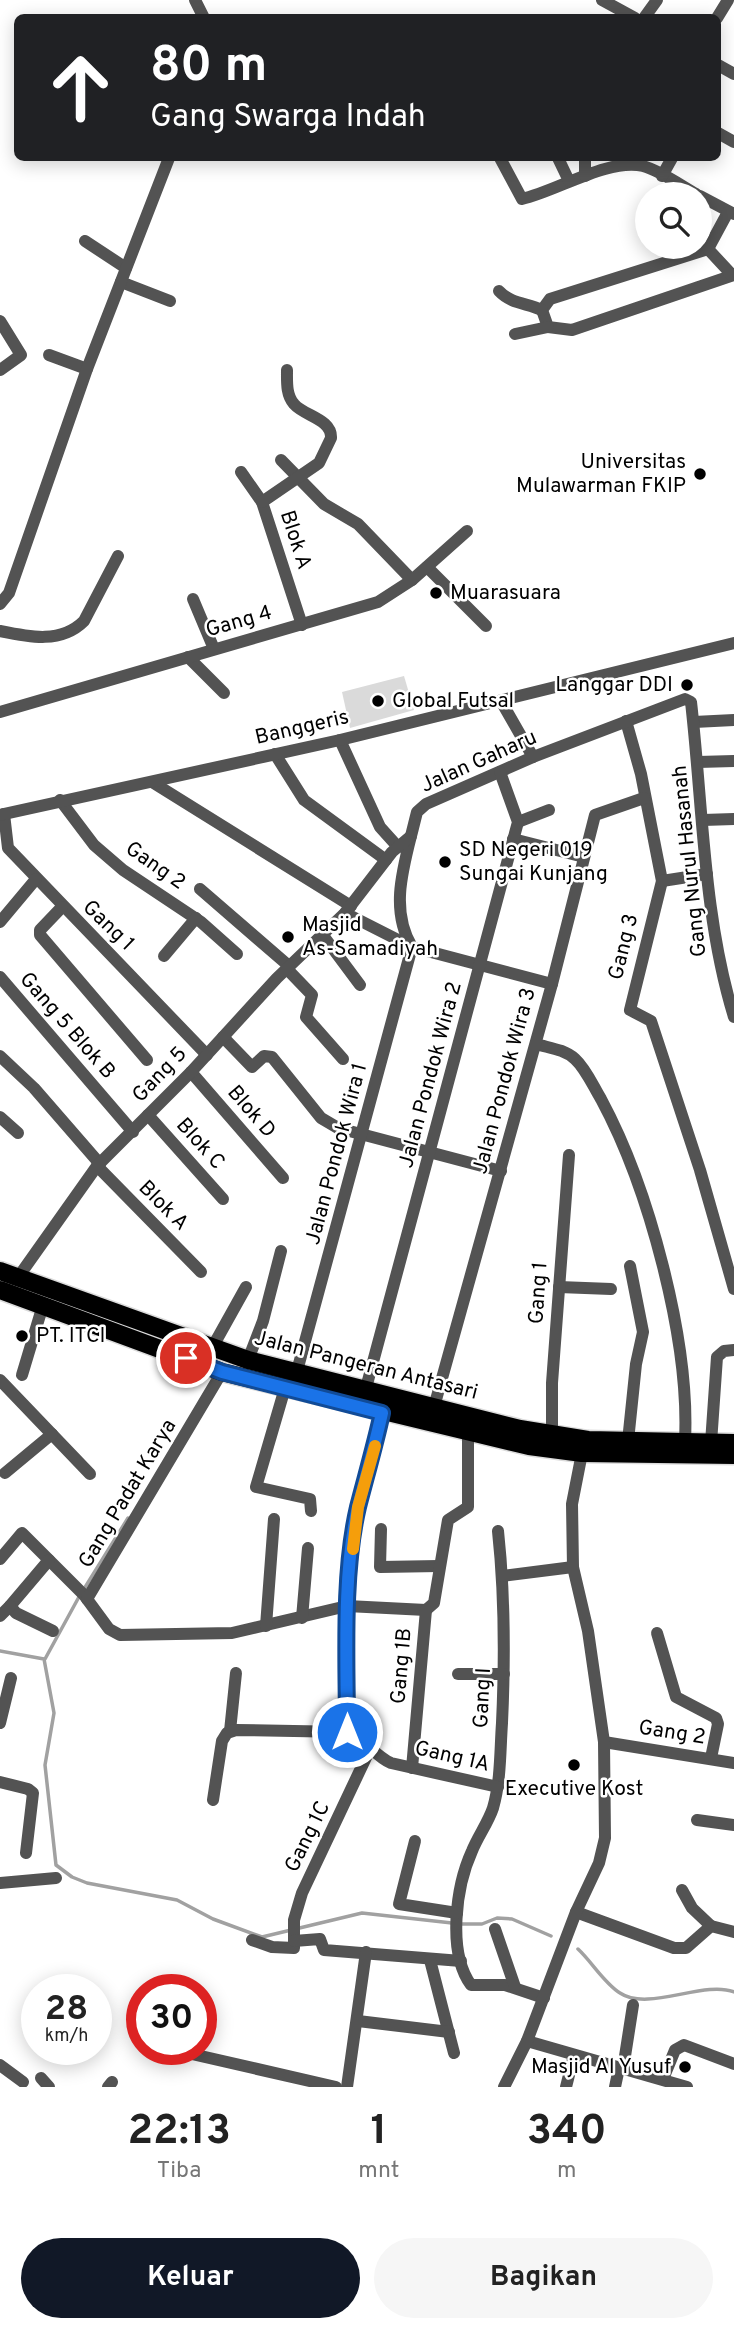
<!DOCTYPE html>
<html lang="id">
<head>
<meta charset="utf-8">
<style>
  :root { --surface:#fff; --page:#f6f6f6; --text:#222; --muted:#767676; --accent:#111827 }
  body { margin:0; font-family:Overpass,sans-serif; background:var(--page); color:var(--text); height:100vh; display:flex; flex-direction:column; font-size:26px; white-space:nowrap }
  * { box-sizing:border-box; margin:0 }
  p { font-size:23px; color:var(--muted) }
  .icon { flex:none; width:38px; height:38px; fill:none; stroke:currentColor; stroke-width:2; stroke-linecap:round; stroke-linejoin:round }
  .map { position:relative; height:2087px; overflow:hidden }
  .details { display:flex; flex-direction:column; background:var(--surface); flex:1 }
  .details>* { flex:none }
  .hud { position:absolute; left:14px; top:14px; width:707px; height:147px; border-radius:10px; box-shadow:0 4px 18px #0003; background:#202124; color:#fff; overflow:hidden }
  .buttons { position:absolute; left:635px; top:182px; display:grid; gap:14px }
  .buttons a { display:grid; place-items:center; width:77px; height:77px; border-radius:50%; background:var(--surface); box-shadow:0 4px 18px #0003; font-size:35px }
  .speed { position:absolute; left:21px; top:1974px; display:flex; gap:14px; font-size:35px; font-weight:700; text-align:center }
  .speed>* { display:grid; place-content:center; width:91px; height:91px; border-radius:50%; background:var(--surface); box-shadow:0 4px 18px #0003; line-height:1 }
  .speed small { font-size:18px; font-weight:400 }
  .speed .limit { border:10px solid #d22; background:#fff; color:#111 }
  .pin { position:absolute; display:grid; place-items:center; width:60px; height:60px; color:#fff; margin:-30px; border:4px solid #fff; border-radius:50%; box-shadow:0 2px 7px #0007 }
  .me { position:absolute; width:77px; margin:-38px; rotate:0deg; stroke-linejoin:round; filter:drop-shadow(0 0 5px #0008) }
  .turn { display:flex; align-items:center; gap:24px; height:147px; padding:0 21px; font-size:32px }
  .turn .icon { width:91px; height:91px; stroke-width:2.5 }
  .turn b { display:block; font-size:49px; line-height:60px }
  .eta { display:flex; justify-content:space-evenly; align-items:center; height:119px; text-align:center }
  .eta b { font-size:42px; font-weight:700; line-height:49px }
  .action { display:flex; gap:14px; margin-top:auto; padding:14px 21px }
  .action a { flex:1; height:80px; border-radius:42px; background:var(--accent); color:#fff; font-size:28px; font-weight:700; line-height:80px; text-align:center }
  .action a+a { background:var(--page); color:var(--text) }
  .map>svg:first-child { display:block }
</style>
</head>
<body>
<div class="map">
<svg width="734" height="2087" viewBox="0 0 734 2087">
  <rect width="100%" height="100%" fill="#fff"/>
  <path fill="#dadada" d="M404 676 414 710 350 728 342 692Z"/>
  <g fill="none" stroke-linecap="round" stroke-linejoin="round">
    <g stroke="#a1a1a1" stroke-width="3.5">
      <path d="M84 1589 128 1518"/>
      <path d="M0 1651 44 1659 54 1713 45 1765 56 1865 72 1877 87 1883 177 1900 213 1919 262 1937 362 1913 452 1923"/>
      <path d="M45 1659 80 1595"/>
      <path d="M460 1924H482L497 1918 512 1919 551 1936"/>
      <path d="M578 1949C592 1962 604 1983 620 1993 648 2012 704 1980 734 1992"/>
    </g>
    <g stroke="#dbdbdb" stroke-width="21">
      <g id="highway">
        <path d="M0 1271 248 1360 520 1429 588 1440 734 1443"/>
        <path d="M0 1290 222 1372 529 1446 582 1453 734 1455"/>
      </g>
    </g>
    <g stroke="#535353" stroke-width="12">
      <path d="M195 0 204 18"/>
      <path d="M602 0 635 18"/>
      <path d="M644 18 657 0"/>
      <path d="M717 18 728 0"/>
      <path d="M718 65 734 74"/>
      <path d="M718 133 734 142"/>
      <path d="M500 158 522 199C557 191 608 158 643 166 661 171 680 185 696 194"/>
      <path d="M558 158 569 181"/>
      <path d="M585 158V176"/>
      <path d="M662 176 672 158"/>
      <path d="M700 196 734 214"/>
      <path d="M728 212 708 249 550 299 542 310 548 327 572 330 734 275"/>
      <path d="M85 241 126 268"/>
      <path d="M708 249 732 275"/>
      <path d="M121 282 170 301"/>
      <path d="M499 291C511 304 527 303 542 310"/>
      <path d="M0 321 21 355 0 370"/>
      <path d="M515 334 548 327"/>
      <path d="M49 355 87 369"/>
      <path d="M281 460 324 504 358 524 412 580"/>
      <path d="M241 472 262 502 302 625"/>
      <path d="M262 502 319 463 331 438C332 419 304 416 294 404 286 395 287 382 287 370"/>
      <path d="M427 567 486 626"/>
      <path d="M193 599 214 649"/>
      <path d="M0 604 9 593 87 369 169 158"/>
      <path d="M0 631C29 637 61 644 84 621L118 556"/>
      <path d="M188 657 224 693"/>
      <path d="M501 701 533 757"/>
      <path d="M0 712 378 602 412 580 467 531"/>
      <path d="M626 721 641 774 662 881 630 1010 651 1021 700 1170 734 1289"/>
      <path d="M694 722 734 720"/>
      <path d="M340 740 380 827 398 847"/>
      <path d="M275 754 304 800 386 860"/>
      <path d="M698 762 734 761"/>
      <path d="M152 782 351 906"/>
      <path d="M60 800 94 845 123 870 201 922 237 954"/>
      <path d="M4 814 8 848 207 1055"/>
      <path d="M0 815 340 740 734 643"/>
      <path d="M703 820 734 819"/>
      <path d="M518 822 549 810"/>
      <path d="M513 839 584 857"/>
      <path d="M662 881 707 874"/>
      <path d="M200 889 289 966"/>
      <path d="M62 907 40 930V935L147 1060"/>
      <path d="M345 913 412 947 552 984"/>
      <path d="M0 922 36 879"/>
      <path d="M322 934 360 985"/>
      <path d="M412 947C389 909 404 865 414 824L417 812 426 804 533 757 685 699 691 702C703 807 703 916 734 1017"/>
      <path d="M164 956 196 918"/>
      <path d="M287 969 312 995 306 1017 343 1059"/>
      <path d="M0 977 133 1132"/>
      <path d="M223 1037 252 1067 264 1056 272 1057 321 1118 338 1128 501 1171"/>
      <path d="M536 1044C549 1048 564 1049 575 1059 586 1069 593 1086 601 1099 649 1188 690 1341 685 1441"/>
      <path d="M0 1056 34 1088 100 1164"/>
      <path d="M191 1072 283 1178"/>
      <path d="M148 1115 223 1199"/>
      <path d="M0 1117 18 1133"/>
      <path d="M97 1166 201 1272"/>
      <path d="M19 1276 97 1166 191 1072 277 978 345 913 392 852 411 836"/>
      <path d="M559 1287 611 1289"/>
      <path d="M212 1348 246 1287"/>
      <path d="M248 1360 263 1321 281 1251"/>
      <path d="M297 1371 412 947"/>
      <path d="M22 1375 43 1305"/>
      <path d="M0 1380 90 1474"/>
      <path d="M285 1388 256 1487 310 1499 311 1511"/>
      <path d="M366 1388 518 822 500 772"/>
      <path d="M434 1407 552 984 595 815 644 798"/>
      <path d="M552 1435V1383L569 1155"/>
      <path d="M628 1441 636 1364 643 1332 630 1266"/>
      <path d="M711 1443 717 1357 724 1351 734 1350"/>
      <path d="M5 1473 52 1434"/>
      <path d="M381 1529 380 1567 439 1566"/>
      <path d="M498 1531C505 1596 505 1658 502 1723 500 1751 501 1780 493 1808 488 1823 478 1836 472 1851 456 1886 447 1952 471 1985H505L544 1998"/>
      <path d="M0 1559 22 1533 84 1595 109 1629 120 1635 232 1633 347 1606 426 1610"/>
      <path d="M49 1560 10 1606 16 1613 53 1631"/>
      <path d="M502 1576 573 1567"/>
      <path d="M87 1599 222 1372"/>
      <path d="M426 1610 434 1603 448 1520 468 1507V1432"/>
      <path d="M0 1616 10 1606"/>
      <path d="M302 1618 308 1548"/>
      <path d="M266 1626 274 1519"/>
      <path d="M657 1633 676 1697 716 1718 718 1724 711 1758"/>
      <path d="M458 1674H504"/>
      <path d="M0 1723 11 1678"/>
      <path d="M230 1731 236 1673"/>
      <path d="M347 1732V1606L358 1507 382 1413"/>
      <path d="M604 1742 734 1763"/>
      <path d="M412 1768 426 1610"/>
      <path d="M0 1782 28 1789 33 1793 26 1853"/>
      <path d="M213 1800 222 1741 227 1733 236 1730 347 1732C366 1738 373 1755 391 1763L498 1787"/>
      <path d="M697 1820 734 1825"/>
      <path d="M415 1841 399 1904 457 1913"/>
      <path d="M0 1883 56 1878"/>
      <path d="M682 1890 692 1908 711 1926"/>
      <path d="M576 1912 674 1948H686L711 1926 734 1932"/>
      <path d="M495 1929 515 1987"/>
      <path d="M252 1940 272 1947 294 1948V1920L302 1893 371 1747"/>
      <path d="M294 1941 320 1939 324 1950 461 1961"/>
      <path d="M430 1960 454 2053"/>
      <path d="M358 2021 449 2032"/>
      <path d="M527 2041 687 2087"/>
      <path d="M170 2049 336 2087"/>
      <path d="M0 2065 23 2082"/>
      <path d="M623 2069 633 2005"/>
      <path d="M41 2078 49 2087"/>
      <path d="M663 2079 675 2050 684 2045 734 2064"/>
      <path d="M108 2087 112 2082"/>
      <path d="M347 2087 366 1952"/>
      <path d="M504 2087 527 2041 576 1912 599 1863 605 1838 604 1742 588 1631 573 1567 572 1504 582 1453"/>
      <path d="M566 2087 574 2055"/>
      <path d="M615 2087 619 2068"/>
    </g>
    <use href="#highway" stroke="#000" stroke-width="18"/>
  </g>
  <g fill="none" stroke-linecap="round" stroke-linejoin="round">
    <g stroke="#114b97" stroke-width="18">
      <path id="route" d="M186 1358 222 1372 382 1413C375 1445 366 1476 358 1507 342 1575 347 1662 347 1732"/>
    </g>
    <use href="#route" stroke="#1a73e8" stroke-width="12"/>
    <path stroke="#f59e0b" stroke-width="12" d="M353 1549 358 1507 375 1446"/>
  </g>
  <g fill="#000" stroke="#fff" stroke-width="2.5">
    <circle cx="700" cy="474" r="7"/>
    <circle cx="436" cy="593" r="7"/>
    <circle cx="687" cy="685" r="7"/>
    <circle cx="378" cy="701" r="7"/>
    <circle cx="445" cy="862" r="7"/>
    <circle cx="288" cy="937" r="7"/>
    <circle cx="22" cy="1336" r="7"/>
    <circle cx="574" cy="1765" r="7"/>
    <circle cx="685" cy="2067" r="7"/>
  </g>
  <g text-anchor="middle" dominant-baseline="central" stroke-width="5" stroke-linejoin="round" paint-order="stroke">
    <g font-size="21" fill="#000" stroke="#fff" text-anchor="start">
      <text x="686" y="462" text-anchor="end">Universitas<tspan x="686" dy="24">Mulawarman FKIP</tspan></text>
      <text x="450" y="593">Muarasuara</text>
      <text x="673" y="685" text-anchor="end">Langgar DDI</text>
      <text x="392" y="701">Global Futsal</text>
      <text x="459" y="850">SD Negeri 019<tspan x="459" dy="24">Sungai Kunjang</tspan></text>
      <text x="302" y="925">Masjid<tspan x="302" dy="24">As-Samadiyah</tspan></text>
      <text x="36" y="1336">PT. ITCI</text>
      <text x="574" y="1789" text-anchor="middle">Executive Kost</text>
      <text x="671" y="2067" text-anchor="end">Masjid Al Yusuf</text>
    </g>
    <g font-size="21" fill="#000" stroke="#fff">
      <text transform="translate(295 540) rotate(72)">Blok A</text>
      <text transform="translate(239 622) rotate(-16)">Gang 4</text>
      <text transform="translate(302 728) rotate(-13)">Banggeris</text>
      <text transform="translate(479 762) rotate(-24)">Jalan Gaharu</text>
      <text transform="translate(690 861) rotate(-96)">Gang Nurul Hasanah</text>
      <text transform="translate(155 866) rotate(35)">Gang 2</text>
      <text transform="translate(108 926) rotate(44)">Gang 1</text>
      <text transform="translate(624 947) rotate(-76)">Gang 3</text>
      <text transform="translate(67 1026) rotate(49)">Gang 5 Blok B</text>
      <text transform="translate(160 1075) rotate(-46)">Gang 5</text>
      <text transform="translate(431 1075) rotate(-75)">Jalan Pondok Wira 2</text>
      <text transform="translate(505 1081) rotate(-75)">Jalan Pondok Wira 3</text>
      <text transform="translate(251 1112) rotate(49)">Blok D</text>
      <text transform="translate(200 1144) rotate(48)">Blok C</text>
      <text transform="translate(337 1154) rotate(-75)">Jalan Pondok Wira 1</text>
      <text transform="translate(163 1206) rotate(45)">Blok A</text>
      <text transform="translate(539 1293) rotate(-86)">Gang 1</text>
      <text transform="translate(366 1366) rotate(14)">Jalan Pangeran Antasari</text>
      <text transform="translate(128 1494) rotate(-59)">Gang Padat Karya</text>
      <text transform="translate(402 1666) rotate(-85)">Gang 1B</text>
      <text transform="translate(483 1698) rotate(-87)">Gang I</text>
      <text transform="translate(672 1733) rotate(9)">Gang 2</text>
      <text transform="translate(452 1757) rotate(13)">Gang 1A</text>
      <text transform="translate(308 1837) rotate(-64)">Gang 1C</text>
    </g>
  </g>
</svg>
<div class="buttons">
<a><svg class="icon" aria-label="search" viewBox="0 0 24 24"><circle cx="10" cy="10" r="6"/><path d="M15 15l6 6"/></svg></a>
</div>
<div class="speed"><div>28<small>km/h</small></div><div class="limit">30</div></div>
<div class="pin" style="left:186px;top:1358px;background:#d93025"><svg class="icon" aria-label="arrive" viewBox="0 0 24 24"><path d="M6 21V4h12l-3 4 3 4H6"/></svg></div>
<svg class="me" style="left:347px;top:1732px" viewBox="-20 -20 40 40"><circle r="17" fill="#1a73e8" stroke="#fff" stroke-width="3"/><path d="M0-11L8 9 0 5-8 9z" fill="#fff"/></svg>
<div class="hud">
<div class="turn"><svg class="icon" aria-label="ahead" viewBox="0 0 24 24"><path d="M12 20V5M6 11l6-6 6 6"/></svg><div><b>80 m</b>Gang Swarga Indah</div></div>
</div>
</div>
<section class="details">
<div class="eta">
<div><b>22:13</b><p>Tiba</p></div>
<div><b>1</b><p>mnt</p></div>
<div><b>340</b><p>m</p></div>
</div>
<div class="action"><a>Keluar</a><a>Bagikan</a></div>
</section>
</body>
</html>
